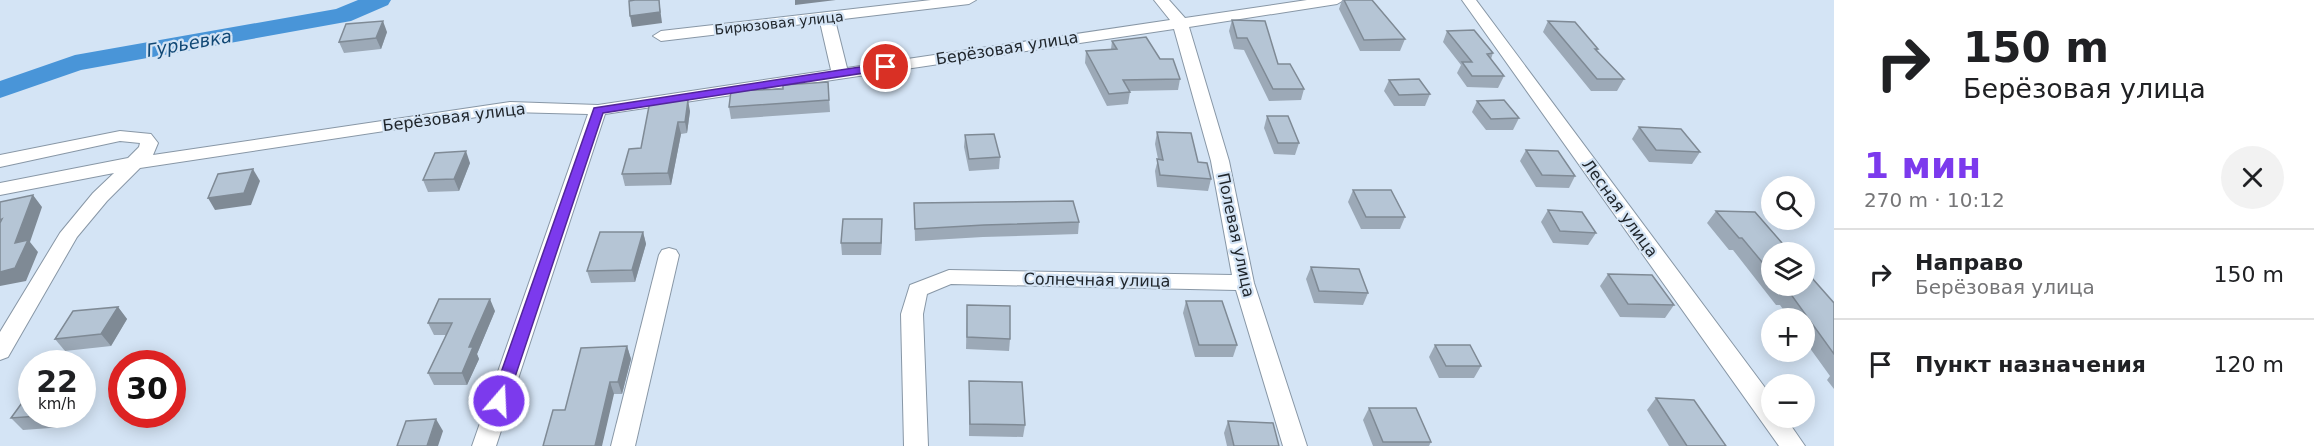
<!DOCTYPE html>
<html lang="ru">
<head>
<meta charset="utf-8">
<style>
  :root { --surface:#fff; --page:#f2f2f2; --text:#202124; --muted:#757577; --line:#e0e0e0; --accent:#7c3aed }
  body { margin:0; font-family:"DejaVu Sans",sans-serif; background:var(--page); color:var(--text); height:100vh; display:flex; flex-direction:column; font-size:22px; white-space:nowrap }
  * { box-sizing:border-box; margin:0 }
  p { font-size:20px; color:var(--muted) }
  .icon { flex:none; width:33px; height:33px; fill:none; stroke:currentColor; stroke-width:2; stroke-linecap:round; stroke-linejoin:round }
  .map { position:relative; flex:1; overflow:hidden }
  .panel { display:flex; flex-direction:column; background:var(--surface); width:480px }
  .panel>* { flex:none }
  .top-card { background:#fff; color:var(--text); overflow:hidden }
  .controls { position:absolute; left:1761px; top:176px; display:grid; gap:12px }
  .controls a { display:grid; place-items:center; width:54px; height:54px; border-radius:50%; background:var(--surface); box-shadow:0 3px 15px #0003; font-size:30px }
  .speed { position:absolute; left:18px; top:350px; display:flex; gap:12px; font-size:30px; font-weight:700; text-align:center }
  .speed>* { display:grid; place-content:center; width:78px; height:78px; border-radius:50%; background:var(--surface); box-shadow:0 3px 15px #0003; line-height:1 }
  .speed small { font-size:15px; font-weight:400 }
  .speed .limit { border:9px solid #d22; background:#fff; color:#111 }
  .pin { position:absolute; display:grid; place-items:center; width:51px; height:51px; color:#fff; margin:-26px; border:3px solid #fff; border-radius:50%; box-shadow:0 2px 6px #0007 }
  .me { position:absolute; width:66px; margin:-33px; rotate:19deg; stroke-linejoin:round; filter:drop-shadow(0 0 4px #0008) }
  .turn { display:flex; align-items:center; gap:21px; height:126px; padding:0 30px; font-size:27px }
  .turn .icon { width:78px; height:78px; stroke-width:2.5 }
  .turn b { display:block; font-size:42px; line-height:51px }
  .round { display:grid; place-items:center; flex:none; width:63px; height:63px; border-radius:32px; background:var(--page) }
  .headline { display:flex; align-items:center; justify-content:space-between; height:102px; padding:0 30px }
  h1 { font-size:36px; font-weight:600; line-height:45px; color:var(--accent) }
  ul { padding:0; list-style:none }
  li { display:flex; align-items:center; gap:18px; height:90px; padding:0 30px; border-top:2px solid var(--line) }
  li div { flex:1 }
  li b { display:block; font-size:22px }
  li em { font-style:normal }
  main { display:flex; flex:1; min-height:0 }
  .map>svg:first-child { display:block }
</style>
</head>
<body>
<main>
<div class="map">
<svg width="1834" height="446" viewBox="0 0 1834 446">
  <rect width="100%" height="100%" fill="#d4e4f5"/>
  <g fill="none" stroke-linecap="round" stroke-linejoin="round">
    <path fill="#4995d8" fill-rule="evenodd" d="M358 0H391L388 5 351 21 81 70 0 98V81L75 55 336 9Z"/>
    <g stroke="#8897a6" stroke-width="2">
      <g id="minor">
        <path d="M931 0H976L969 4 835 20 847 68 1170 20 1154 0H1169L1185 18 1307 0H1344L1337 4 1189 27 1229 161 1254 283 1307 446H1283L1236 290 951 284 927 294 923 314 928 446H904L901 314 910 285 949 270 1232 275 1211 161 1174 29 605 114 496 446H472L588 114 510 112 140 168 107 201 77 237 8 357 0 360V332L60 233 93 193 114 173 0 195V183L128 158 139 147 140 143 120 141 0 167V155L120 131 151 134 158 143 153 155 510 102 598 105 831 70 820 22 661 41 653 36 661 31Z"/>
        <path d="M1462 0H1476L1772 397V417H1785L1805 446H1779Z"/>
        <path d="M669 248 676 250 679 255 635 446H611L659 255 662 250Z"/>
      </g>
    </g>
    <use href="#minor" fill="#fff" fill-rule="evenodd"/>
  </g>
  <g fill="#9ca9b7">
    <path d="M1342 0H1372L1405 39 1400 51H1360L1339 9Z"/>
    <path d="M1232 20 1304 89 1301 100 1269 101 1244 50 1234 49 1229 31Z"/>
    <path d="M1548 21 1598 49 1597 51 1624 79 1617 91H1591L1543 32Z"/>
    <path d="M1447 31 1493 53 1491 59 1504 76 1498 88 1467 87 1457 73 1461 65 1443 42Z"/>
    <path d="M387 32 381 49 344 53 339 42Z"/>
    <path d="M1112 41 1160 59 1180 79 1178 90 1129 91 1130 92 1128 104 1107 106 1085 63 1086 51 1111 49Z"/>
    <path d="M1389 80 1430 94 1425 106H1394L1384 91Z"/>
    <path d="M828 82 830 112 731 119 729 107 783 89Z"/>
    <path d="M1477 101 1519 118 1513 130H1486L1472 112Z"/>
    <path d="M690 111 687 133 681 134 671 185 625 186 622 174 641 148Z"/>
    <path d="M1267 116 1299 143 1295 155 1274 154 1264 128Z"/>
    <path d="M1639 127 1700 152 1692 164 1649 162 1632 139Z"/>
    <path d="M1157 132 1198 162 1211 179 1208 191 1157 187 1155 171 1158 159 1155 144Z"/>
    <path d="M965 135 1000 157 999 169 969 171 964 147Z"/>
    <path d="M1526 150 1575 176 1569 188 1536 187 1520 161Z"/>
    <path d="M470 163 459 191 428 192 423 180Z"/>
    <path d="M1353 190 1405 217 1400 229H1361L1348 202Z"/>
    <path d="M914 203 1079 222 1078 234 983 237 915 241Z"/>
    <path d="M1548 210 1596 233 1588 245 1553 243 1541 222Z"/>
    <path d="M1716 211 1772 252V285H1804L1834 303V389L1827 380 1830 376 1804 340V318H1789L1780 305H1776L1733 250H1729L1707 223Z"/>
    <path d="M882 219 881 255H842L841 243Z"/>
    <path d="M643 232 646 244 635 282 591 283 587 271Z"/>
    <path d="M1311 267 1368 293 1363 305 1314 303 1306 279Z"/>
    <path d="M1608 274 1674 305 1665 318 1620 317 1600 286Z"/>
    <path d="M1186 301 1237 345 1233 357H1195L1183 313Z"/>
    <path d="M967 305 1010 339 1009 351 966 349Z"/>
    <path d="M118 307 127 319 111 346 65 351 55 339Z"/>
    <path d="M495 311 477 354 479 359 467 385H434L428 373 446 335H434L428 323Z"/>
    <path d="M1435 345 1481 366 1474 378H1439L1429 357Z"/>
    <path d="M627 346 631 359 622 394H614L565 410Z"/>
    <path d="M969 381 1025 425 1023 437 969 436Z"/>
    <path d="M32 389 72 414 64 427 23 430 11 418Z"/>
    <path d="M1656 398 1726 446H1669L1647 410Z"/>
    <path d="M1369 408 1431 442 1429 446H1373L1363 420Z"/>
    <path d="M1228 421 1279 446H1227L1224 433Z"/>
  </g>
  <g fill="#7f8a95">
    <path d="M659 0 662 23 632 27 630 16Z"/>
    <path d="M795 0H836L795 5Z"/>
    <path d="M383 21 387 32 381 49 376 38Z"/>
    <path d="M688 100 690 111 687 133 685 122Z"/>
    <path d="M678 122 681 134 671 185 668 173Z"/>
    <path d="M466 151 470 163 459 191 454 179Z"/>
    <path d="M253 169 260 181 251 205 215 210 208 198Z"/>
    <path d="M33 195 42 207 30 242 38 252 26 281 0 286V272L15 243Z"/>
    <path d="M882 219V231L881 255V243Z"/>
    <path d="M643 232 646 244 635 282 632 270Z"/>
    <path d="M490 299 495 311 477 354 479 359 467 385 462 373 469 347Z"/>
    <path d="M118 307 127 319 111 346 101 334Z"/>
    <path d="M627 346 631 359 622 394 618 382Z"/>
    <path d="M610 382 614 394 602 446H595Z"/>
    <path d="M53 414H72L64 427 53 415Z"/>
    <path d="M436 419 443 431 438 446H427Z"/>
  </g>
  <g fill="#b5c5d5" stroke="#7f8a95" stroke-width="1.5">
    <path d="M635 0H659L660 12 630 16 629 1Z"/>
    <path d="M1344 0H1372L1405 39 1364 40Z"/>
    <path d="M1232 20 1265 21 1278 64H1290L1304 89H1273L1247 38H1237Z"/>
    <path d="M383 21 376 38 339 42 346 24Z"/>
    <path d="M1548 21 1575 22 1598 49H1595L1624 79H1597Z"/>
    <path d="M1474 30 1493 53 1487 54 1504 76H1472L1462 62H1472L1447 31Z"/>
    <path d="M1146 37 1160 59H1173L1180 79 1123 80 1130 92 1109 94 1086 51 1117 49 1112 41Z"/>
    <path d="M1419 79 1430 94 1399 95 1389 80Z"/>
    <path d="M828 82 829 100 729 107 731 91 783 89V85Z"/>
    <path d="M688 100 685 122H678L668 173 622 174 629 149 641 148 650 101Z"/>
    <path d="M1504 100 1519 118 1491 119 1477 101Z"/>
    <path d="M1267 116H1288L1299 143H1278Z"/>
    <path d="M1639 127 1681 129 1700 152 1656 150Z"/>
    <path d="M1157 132 1191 133 1198 162 1207 163 1211 179 1160 175 1157 159 1163 160Z"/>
    <path d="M994 134 1000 157 969 159 965 135Z"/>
    <path d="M1526 150 1558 151 1575 176 1542 175Z"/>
    <path d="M466 151 454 179 423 180 435 153Z"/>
    <path d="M253 169 244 193 208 198 218 174Z"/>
    <path d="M1353 190H1391L1405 217H1366Z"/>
    <path d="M33 195 15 243 28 240 15 268 0 272V223L2 219 0 220V202Z"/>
    <path d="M1073 201 1079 222 984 225 915 229 914 203Z"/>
    <path d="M1548 210 1582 212 1596 233 1560 231Z"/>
    <path d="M1716 211 1755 212 1790 252H1772V274L1742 238H1739Z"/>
    <path d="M843 219H882L881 243H841Z"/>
    <path d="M600 232H643L632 270 587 271Z"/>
    <path d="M1311 267 1359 269 1368 293 1319 291Z"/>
    <path d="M1804 269 1834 303V354L1790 293H1787L1780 285H1804Z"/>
    <path d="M1608 274 1652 275 1674 305 1628 304Z"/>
    <path d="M439 299H490L469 347H473L462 373H428L452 323H428Z"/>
    <path d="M1186 301H1222L1237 345H1199Z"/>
    <path d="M967 305 1010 306V339L967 337Z"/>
    <path d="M118 307 101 334 55 339 73 311Z"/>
    <path d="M1435 345H1470L1481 366H1446Z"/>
    <path d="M627 346 618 382H610L595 446H543L553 410H565L581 348Z"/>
    <path d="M969 381 1022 382 1025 425 970 424Z"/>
    <path d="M32 389V414H53V415L11 418Z"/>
    <path d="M1656 398 1694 400 1726 446H1687Z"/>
    <path d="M1369 408H1416L1431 442H1383Z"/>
    <path d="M436 419 427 446H397L406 421Z"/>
    <path d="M1228 421 1273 423 1279 446H1234Z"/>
  </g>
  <path fill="#7c3aed" stroke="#51269a" stroke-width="1.5" d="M886 63 890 64V69L603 113 507 401 505 406 499 408 493 406 491 401 594 108Z"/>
  <g text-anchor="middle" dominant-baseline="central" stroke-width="4.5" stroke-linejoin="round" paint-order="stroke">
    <g font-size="14" fill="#20262c" stroke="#d4e4f5">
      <text transform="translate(779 23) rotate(-6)">Бирюзовая улица</text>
    </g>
    <g font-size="16" fill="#20262c" stroke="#d4e4f5">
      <text transform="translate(1007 48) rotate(-9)">Берёзовая улица</text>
      <text transform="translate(454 117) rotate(-7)">Берёзовая улица</text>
      <text transform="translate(1620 208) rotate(54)">Лесная улица</text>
      <text transform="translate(1236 235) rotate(78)">Полевая улица</text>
      <text transform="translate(1097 280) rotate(1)">Солнечная улица</text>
    </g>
    <g font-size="18" font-style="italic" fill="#114875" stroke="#d4e4f5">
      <text transform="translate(189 43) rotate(-10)">Гурьевка</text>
    </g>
  </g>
</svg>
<div class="controls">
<a><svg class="icon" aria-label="search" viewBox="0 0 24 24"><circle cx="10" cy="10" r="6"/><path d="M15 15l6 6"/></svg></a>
<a><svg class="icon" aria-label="layers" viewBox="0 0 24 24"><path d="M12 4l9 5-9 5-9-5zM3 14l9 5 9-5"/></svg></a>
<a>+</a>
<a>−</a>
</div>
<div class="speed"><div>22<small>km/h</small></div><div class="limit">30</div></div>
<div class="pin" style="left:886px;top:67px;background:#d93025"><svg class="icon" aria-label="arrive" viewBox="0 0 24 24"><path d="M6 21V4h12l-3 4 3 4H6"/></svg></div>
<svg class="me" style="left:499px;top:401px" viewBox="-20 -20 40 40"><circle r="17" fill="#7c3aed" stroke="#fff" stroke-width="3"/><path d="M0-11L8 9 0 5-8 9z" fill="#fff"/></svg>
</div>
<section class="panel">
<div class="top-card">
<div class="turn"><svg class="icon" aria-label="right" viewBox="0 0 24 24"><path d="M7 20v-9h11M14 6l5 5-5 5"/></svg><div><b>150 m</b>Берёзовая улица</div></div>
</div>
<div class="headline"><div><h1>1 мин</h1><p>270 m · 10:12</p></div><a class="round"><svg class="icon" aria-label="close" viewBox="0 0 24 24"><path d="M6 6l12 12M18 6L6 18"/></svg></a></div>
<ul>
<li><svg class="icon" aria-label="right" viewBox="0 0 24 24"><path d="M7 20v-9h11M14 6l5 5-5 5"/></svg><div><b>Направо</b><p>Берёзовая улица</p></div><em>150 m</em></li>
<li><svg class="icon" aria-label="arrive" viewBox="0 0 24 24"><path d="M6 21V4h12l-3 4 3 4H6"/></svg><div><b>Пункт назначения</b></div><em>120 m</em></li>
</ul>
</section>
</main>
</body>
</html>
